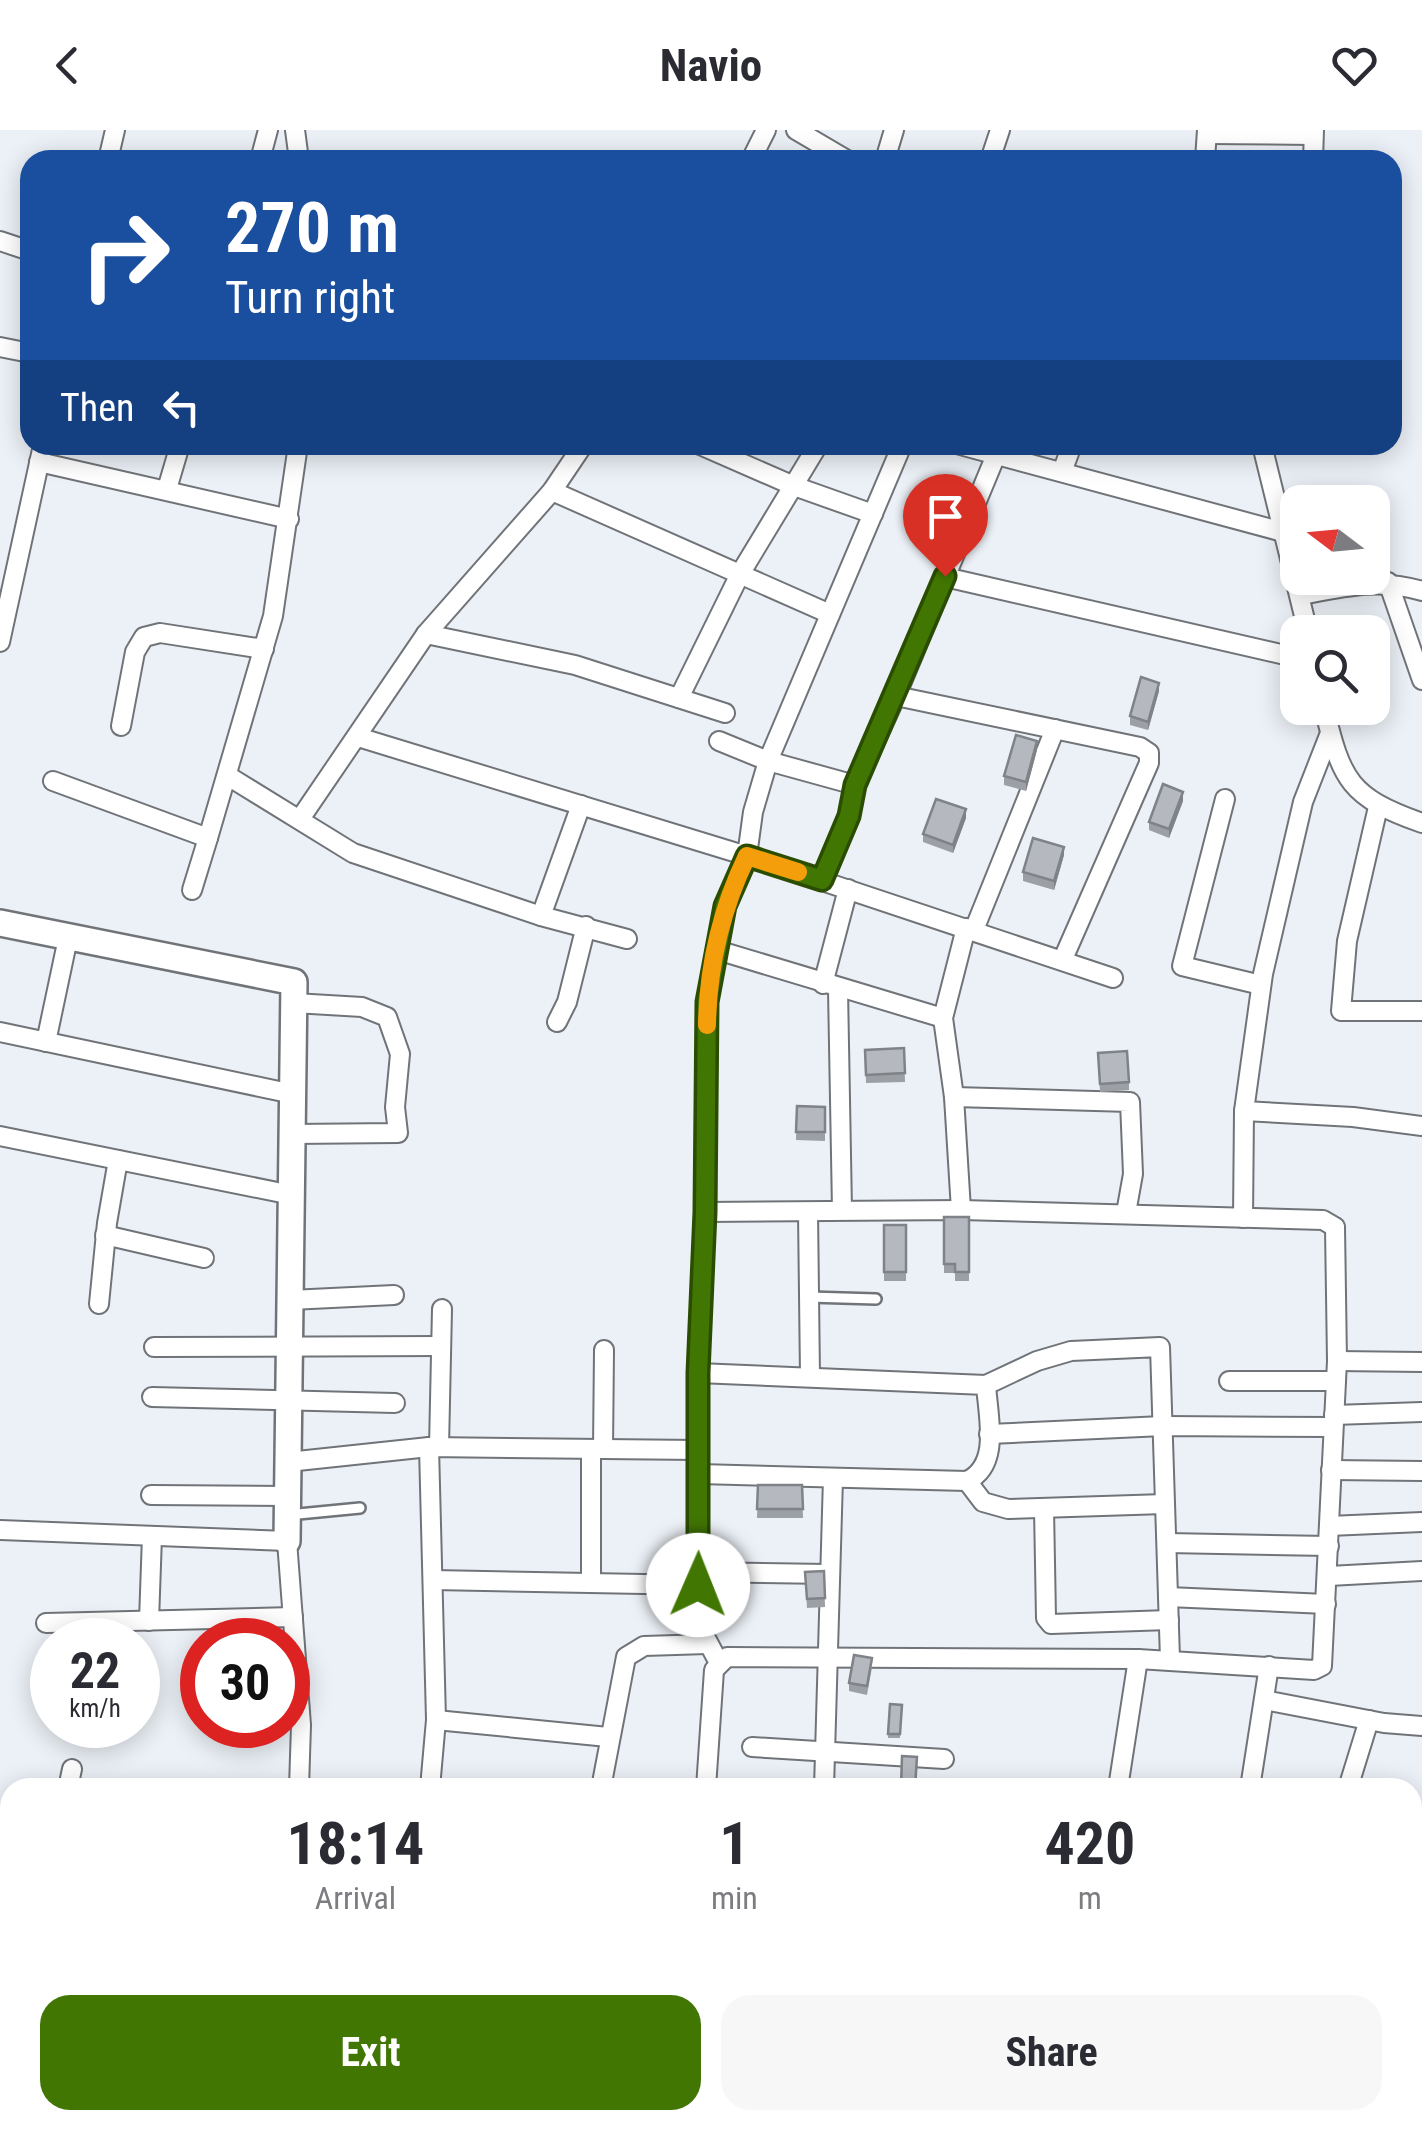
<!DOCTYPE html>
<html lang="en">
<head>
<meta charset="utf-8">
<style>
  :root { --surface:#fff; --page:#f7f7f7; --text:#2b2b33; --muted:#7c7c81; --accent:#417602 }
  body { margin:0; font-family:"Roboto Condensed",sans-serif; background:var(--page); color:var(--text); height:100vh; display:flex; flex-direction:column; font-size:38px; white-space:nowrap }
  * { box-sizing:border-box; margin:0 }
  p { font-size:32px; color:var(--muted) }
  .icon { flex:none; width:55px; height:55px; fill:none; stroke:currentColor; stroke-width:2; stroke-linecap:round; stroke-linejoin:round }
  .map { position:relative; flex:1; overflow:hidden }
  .sheet { position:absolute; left:0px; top:1648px; width:1422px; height:352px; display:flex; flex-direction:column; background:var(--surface); border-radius:30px 30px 0 0; box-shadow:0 5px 25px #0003 }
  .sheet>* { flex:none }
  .banner { position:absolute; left:20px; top:20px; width:1382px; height:305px; border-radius:30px; box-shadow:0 5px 25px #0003; background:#1a4fa0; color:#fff; overflow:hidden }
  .needle { width:65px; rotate:286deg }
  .tools { position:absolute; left:1280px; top:355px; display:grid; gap:20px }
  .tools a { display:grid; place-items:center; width:110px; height:110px; border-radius:20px; background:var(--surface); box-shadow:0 5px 25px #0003; font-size:50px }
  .speed { position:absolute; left:30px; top:1488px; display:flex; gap:20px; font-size:50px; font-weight:700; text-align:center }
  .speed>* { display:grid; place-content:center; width:130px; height:130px; border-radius:50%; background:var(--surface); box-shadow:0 5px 25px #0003; line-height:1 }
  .speed small { font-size:25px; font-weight:400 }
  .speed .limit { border:15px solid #d22; background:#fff; color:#111 }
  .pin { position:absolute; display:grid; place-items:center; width:85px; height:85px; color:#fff; margin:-102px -42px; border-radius:50% 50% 50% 0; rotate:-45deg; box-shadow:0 0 10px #0007 }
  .pin .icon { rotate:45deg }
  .me { position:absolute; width:110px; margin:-55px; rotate:1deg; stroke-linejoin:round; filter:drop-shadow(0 0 8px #0008) }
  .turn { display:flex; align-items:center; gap:35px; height:210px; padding:0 40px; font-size:45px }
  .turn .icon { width:130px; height:130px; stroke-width:2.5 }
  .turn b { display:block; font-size:70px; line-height:85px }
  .then { display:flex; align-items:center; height:95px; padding:0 40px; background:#0003; gap:20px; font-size:38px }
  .eta { display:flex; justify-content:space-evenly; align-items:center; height:170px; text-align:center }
  .eta b { font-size:60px; font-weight:700; line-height:70px }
  .cta { display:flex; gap:20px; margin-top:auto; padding:20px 40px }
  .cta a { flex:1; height:115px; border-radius:30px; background:var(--accent); color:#fff; font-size:40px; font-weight:700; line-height:115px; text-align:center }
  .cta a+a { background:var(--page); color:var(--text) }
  header { display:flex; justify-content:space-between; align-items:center; height:130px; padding:0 40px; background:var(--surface); font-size:45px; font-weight:700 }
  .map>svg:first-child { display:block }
</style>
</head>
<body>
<header><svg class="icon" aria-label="back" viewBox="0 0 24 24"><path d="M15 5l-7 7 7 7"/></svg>Navio<svg class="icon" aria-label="heart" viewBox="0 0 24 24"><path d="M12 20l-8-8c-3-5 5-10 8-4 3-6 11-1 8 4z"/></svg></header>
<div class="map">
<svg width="1422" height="1999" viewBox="0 0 1422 1999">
  <rect width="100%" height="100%" fill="#ecf1f7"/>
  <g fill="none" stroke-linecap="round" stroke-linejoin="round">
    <g stroke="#707479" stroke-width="14">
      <g id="lane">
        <path d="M809 1167 876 1169"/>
        <path d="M288 1385 360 1378"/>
        <path d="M371 1999 372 1990"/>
      </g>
    </g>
    <g stroke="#707479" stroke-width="22">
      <g id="street">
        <path d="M295 0 299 30"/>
        <path d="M796 0 847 30"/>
        <path d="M1207 4 1313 5"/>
        <path d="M108 30 115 0"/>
        <path d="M260 30 268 0"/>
        <path d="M751 30 766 0"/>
        <path d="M885 30 894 0"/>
        <path d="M990 30 1000 0"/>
        <path d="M1205 30 1207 0"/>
        <path d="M1313 30 1314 0"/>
        <path d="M0 111 30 121"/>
        <path d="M0 217 30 223"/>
        <path d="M700 315 794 356 873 384"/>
        <path d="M960 315 1283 402"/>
        <path d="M1262 315 1308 502"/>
        <path d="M39 332 289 389"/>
        <path d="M1062 342 1072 315"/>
        <path d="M167 359 180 315"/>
        <path d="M552 361 830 484"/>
        <path d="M945 447 1298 528"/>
        <path d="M1388 452 1422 550"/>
        <path d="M1301 465C1343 457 1380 448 1422 461"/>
        <path d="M426 504 575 535 725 583"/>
        <path d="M0 512 43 315"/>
        <path d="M896 566 1140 617 1149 623V633L1063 829"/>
        <path d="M679 568 740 444 818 315"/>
        <path d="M1324 578C1342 651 1349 667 1422 693"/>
        <path d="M121 596 135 522 144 507 160 503 264 519"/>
        <path d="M358 607 747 726 1113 848"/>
        <path d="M719 611 768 631 855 655 896 566 996 325"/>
        <path d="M228 646 353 723 541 786 627 809"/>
        <path d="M53 651 208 708 273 486 298 315"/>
        <path d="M1225 669 1182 836 1261 855"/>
        <path d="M1378 677 1347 811 1341 881H1422"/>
        <path d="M300 689 426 504 552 361 583 315"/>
        <path d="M822 751 849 686 855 655"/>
        <path d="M192 760 208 708"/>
        <path d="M541 786 581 675"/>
        <path d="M974 800 1055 599"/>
        <path d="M717 820 943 888"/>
        <path d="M823 854 848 759"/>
        <path d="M838 859 842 1080"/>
        <path d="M557 892 567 872 586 796"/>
        <path d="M0 902 293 964"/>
        <path d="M46 912 68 808"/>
        <path d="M954 967 1130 972 1133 1044 1126 1083"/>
        <path d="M1244 981 1353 987 1422 996"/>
        <path d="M292 1004 398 1003 395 977 400 924 387 887 362 877 294 873"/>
        <path d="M0 1006 292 1065"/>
        <path d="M961 1080 954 967 943 888 966 798"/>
        <path d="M705 1082 961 1080 1323 1090 1335 1097 1337 1231 1322 1536 1314 1540 1138 1529 727 1527 714 1540 706 1658"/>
        <path d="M808 1082 810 1246"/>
        <path d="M1243 1088 1244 981 1263 844 1303 672 1330 603"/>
        <path d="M105 1105 204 1128"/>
        <path d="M290 1170 394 1165"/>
        <path d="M99 1174 107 1093 118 1030"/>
        <path d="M154 1217 440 1216"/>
        <path d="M1337 1231 1422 1232"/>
        <path d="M698 1243 986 1255C988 1287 1001 1335 967 1351L699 1344"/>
        <path d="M1229 1251H1336"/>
        <path d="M986 1255 1037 1231 1071 1221 1160 1217 1170 1529"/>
        <path d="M152 1267 395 1273"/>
        <path d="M1334 1285 1422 1282"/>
        <path d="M989 1304 1163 1296 1332 1297"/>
        <path d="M429 1317 436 1590 430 1658"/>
        <path d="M439 1317 442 1179"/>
        <path d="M591 1319V1453"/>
        <path d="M603 1319 604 1220"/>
        <path d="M288 1332 429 1317 698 1320"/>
        <path d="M1331 1340 1422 1341"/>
        <path d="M967 1351 983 1372 1008 1379 1165 1374"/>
        <path d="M151 1365 288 1366"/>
        <path d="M1044 1378 1046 1488 1051 1494 1169 1490"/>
        <path d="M1329 1396 1422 1392"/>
        <path d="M0 1400 287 1411 301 1595 299 1658"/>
        <path d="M1167 1413 1329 1416"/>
        <path d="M698 1442 828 1444"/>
        <path d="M1329 1446 1422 1441"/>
        <path d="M433 1450 698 1455"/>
        <path d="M1168 1467 1326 1474"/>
        <path d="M149 1491 152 1406"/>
        <path d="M46 1493 293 1487"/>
        <path d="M719 1533 702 1501 698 1455V1243L705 1082 707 872 725 776 747 726 753 682 768 631 902 315"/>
        <path d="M1264 1570 1384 1593 1422 1596"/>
        <path d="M436 1590 608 1607"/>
        <path d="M752 1617 944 1629"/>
        <path d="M68 1658 72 1639"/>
        <path d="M601 1658 626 1527 644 1516 707 1514"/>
        <path d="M824 1658 833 1348"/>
        <path d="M1118 1658 1138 1529"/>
        <path d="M1250 1658 1269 1536"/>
        <path d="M1348 1658 1369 1590"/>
        <path d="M1412 1722 1422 1726"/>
        <path d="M0 1867 10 1868"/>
        <path d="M805 1999 806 1990"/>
        <path d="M1266 1999 1269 1990"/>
      </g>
    </g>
    <g stroke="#707479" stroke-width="30">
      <path id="secondary" d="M0 793 294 852 287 1411"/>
    </g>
    <use href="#lane" stroke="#fff" stroke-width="9"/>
    <use href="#street" stroke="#fff" stroke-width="18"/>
    <use href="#secondary" stroke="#fff" stroke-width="25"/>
  </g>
  <g fill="#9c9fa4">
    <path d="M1159 561 1148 600 1130 595V586Z"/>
    <path d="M1037 620 1026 661 1004 655V646Z"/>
    <path d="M1183 671 1169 708 1149 700V692Z"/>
    <path d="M966 688 953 723 923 712V704Z"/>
    <path d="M1064 725 1054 760 1023 751V742Z"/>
    <path d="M904 918 905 952 866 953 865 920Z"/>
    <path d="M1098 923 1129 952V960L1100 962Z"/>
    <path d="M797 976 825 977V1011L796 1010Z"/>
    <path d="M944 1087H969V1151H955V1143H944Z"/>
    <rect x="884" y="1095" width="22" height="56"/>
    <path d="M758 1355H802L803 1388H757Z"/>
    <path d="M824 1441 825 1477 807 1478 805 1442Z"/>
    <path d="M872 1537 867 1565 849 1561V1553Z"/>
    <path d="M890 1574 902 1575 900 1608H888Z"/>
  </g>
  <g fill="#7f8286">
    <path d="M1159 553V561L1148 600V592Z"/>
    <path d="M1037 611V620L1026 661V652Z"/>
    <path d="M1183 662V671L1169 708V699Z"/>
    <path d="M966 679V688L953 723V715Z"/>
    <path d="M1064 717V725L1054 760V751Z"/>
  </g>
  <g fill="#b5b9bf" stroke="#7f8286" stroke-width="2.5">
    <path d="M1141 547 1159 553 1148 592 1130 586Z"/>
    <path d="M1016 605 1037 611 1026 652 1004 646Z"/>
    <path d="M1163 654 1183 662 1169 699 1149 692Z"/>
    <path d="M936 669 966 679 953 715 923 704Z"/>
    <path d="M1033 708 1064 717 1054 751 1023 742Z"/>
    <path d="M904 918 905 943 866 945 865 920Z"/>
    <path d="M1127 921 1129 952 1100 954 1098 923Z"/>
    <path d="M797 976 825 977V1002H796Z"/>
    <path d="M944 1087H969V1142H955V1134H944Z"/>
    <rect x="884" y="1095" width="22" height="47"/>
    <path d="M758 1355H802L803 1379H757Z"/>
    <path d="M824 1441 825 1468 807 1469 805 1442Z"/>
    <path d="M854 1525 872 1528 867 1556 849 1553Z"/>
    <path d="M890 1574 902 1575 900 1604H888Z"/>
    <path d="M902 1626 917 1627 915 1658H901Z"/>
  </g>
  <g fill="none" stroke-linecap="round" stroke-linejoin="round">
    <g stroke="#2a4d01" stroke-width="25">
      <path id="route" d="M698 1455V1243L705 1082 707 872 725 776 747 726 822 750 849 686 855 655 945 446"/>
    </g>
    <use href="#route" stroke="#417602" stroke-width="18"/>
    <path stroke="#f59e0b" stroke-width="18" d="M707 895C708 837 722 778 747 726L798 742"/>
  </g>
</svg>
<div class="tools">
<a><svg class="needle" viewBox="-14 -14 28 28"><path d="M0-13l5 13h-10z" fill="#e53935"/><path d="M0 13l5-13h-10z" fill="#7c7c81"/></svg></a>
<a><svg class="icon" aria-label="search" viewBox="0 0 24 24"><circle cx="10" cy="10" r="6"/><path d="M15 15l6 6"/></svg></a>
</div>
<div class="speed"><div>22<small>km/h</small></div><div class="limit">30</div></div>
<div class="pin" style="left:945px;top:446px;background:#d93025"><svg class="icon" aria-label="arrive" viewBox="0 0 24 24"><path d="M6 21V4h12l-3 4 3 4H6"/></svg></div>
<svg class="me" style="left:698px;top:1455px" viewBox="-20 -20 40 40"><circle r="19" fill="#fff"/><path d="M0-13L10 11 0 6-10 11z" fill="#417602"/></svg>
<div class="banner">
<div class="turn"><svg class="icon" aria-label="right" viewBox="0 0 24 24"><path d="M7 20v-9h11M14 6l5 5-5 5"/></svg><div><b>270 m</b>Turn right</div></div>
<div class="then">Then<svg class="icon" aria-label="left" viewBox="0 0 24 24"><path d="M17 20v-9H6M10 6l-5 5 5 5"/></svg></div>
</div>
<section class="sheet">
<div class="eta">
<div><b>18:14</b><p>Arrival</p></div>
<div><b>1</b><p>min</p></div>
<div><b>420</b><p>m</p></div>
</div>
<div class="cta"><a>Exit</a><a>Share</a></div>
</section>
</div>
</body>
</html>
